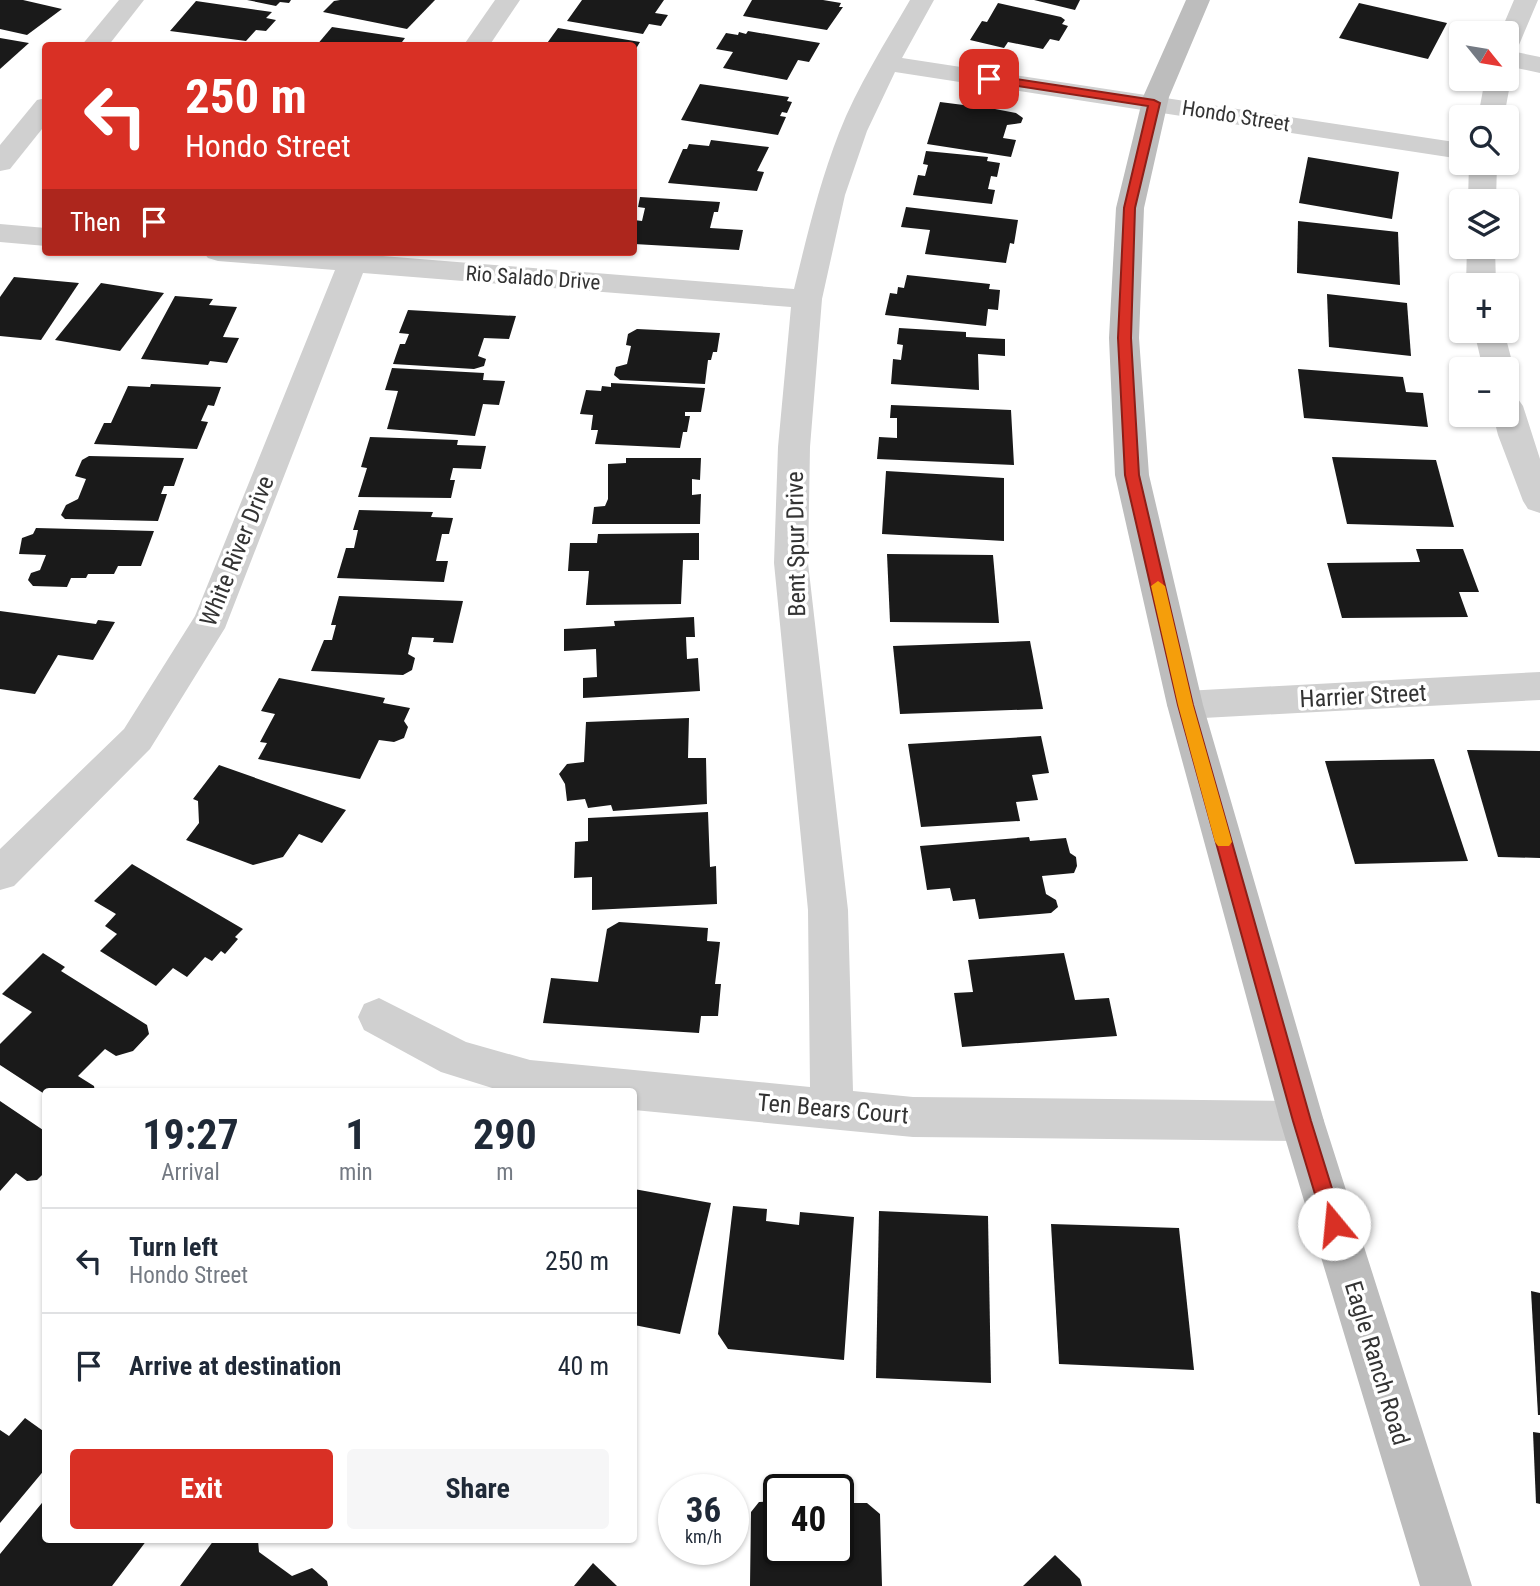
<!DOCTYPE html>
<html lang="en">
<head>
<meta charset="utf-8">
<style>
  :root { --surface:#fff; --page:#f6f6f7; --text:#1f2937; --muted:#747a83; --line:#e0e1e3; --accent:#d93025 }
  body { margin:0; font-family:"Roboto Condensed",sans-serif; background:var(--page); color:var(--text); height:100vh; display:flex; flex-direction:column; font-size:26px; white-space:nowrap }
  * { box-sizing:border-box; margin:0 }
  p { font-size:23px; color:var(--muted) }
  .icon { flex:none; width:38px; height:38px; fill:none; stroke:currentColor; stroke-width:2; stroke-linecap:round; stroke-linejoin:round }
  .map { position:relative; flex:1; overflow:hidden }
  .side { position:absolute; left:42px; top:1088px; width:595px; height:455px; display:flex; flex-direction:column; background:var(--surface); border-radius:7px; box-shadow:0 2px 5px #0004 }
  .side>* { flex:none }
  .hud { position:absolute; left:42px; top:42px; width:595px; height:214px; border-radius:7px; box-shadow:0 2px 5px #0004; background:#d93025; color:#fff; overflow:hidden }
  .needle { width:46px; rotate:120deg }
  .fabs { position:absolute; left:1449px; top:21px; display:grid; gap:14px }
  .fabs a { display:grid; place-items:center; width:70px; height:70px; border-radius:7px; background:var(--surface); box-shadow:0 2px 5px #0004; font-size:35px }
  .speed { position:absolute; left:658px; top:1474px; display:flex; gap:14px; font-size:35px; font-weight:700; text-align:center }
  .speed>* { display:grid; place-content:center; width:91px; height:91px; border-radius:50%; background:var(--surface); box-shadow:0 2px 5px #0004; line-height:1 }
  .speed small { font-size:18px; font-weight:400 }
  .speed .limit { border:4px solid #111; border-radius:10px; background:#fff; color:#111 }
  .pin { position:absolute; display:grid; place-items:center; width:60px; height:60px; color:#fff; margin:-30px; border-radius:14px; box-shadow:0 4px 10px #0006 }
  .me { position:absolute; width:77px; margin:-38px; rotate:343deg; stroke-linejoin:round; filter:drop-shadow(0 0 5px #0008) }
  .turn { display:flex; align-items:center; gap:24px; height:147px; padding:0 28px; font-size:32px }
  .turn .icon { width:91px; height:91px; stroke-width:2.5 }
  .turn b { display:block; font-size:49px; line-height:60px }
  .then { display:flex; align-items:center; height:66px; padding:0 28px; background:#0003; gap:14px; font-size:26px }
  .eta { display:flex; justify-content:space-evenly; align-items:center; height:119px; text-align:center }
  .eta b { font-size:42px; font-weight:700; line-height:49px }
  .action { display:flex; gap:14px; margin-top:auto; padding:14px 28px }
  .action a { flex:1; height:80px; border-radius:7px; background:var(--accent); color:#fff; font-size:28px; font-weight:700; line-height:80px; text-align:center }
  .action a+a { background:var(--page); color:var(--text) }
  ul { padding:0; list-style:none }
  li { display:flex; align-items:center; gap:21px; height:105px; padding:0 28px; border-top:2px solid var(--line) }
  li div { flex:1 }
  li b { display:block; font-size:26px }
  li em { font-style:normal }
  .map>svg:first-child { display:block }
</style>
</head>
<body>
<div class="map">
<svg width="1540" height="1586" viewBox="0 0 1540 1586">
  <rect width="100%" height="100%" fill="#fff"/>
  <g fill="#1a1a1a">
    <path d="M0 0H23L62 9 27 35 0 29Z"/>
    <path d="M247 0H291L289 3 280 2 276 6Z"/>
    <path d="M340 0H435L407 29 323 12 334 1Z"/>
    <path d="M582 0H664L655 13 668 15 661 26 649 24 643 34 567 21Z"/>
    <path d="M752 0H823L841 3 839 7H843L827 30 743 16Z"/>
    <path d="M1034 0H1080L1075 10Z"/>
    <path d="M196 1 272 12 266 18 276 20 266 31 256 30 246 41 170 31Z"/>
    <path d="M998 3 1061 17 1065 20 1062 24 1068 26 1059 41 1050 39 1043 49 1008 42 1004 48 970 40 982 21 987 22Z"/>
    <path d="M1359 3 1447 23 1428 59 1339 38Z"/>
    <path d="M332 27 405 38 399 46H316Z"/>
    <path d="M558 28 640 42 634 52V46H545Z"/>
    <path d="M748 31 820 43 809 62 798 60 787 80 723 68 733 52 716 49 726 33 738 35 739 32 746 34Z"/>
    <path d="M0 38 29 43 0 69Z"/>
    <path d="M700 84 789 97 787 101 792 102 787 113 782 112 780 116 786 117 778 135 681 120Z"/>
    <path d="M940 102 995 109 1016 113 1023 118 1021 123 1007 125 1003 138 1016 140 1011 157 927 144Z"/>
    <path d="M711 140 769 147 757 171 764 172 757 191 668 183 683 149H687L689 144 709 146Z"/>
    <path d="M926 151 988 157 987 161 1000 163 997 177 991 176 988 189 995 190 992 204 913 195 918 175 925 176 928 165 923 164Z"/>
    <path d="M1308 157 1399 172 1392 219 1299 203Z"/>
    <path d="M640 197 720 202 718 212H714L710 228 743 230 739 250 634 244V220L642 221 645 208 638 207Z"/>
    <path d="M906 207 1018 220 1014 244 1010 243 1006 263 925 254 930 230 901 227Z"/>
    <path d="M1298 221 1398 232 1400 285 1297 273Z"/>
    <path d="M907 275 990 284 989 289 1000 290 998 310 988 309 986 326 885 315 890 293 897 294 898 287 904 288Z"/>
    <path d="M14 277 79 283 41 340 0 336V297Z"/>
    <path d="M101 283 164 293 120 351 55 340Z"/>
    <path d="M1327 294 1407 303 1411 356 1329 347Z"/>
    <path d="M175 296 213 299 209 305 237 307 223 337 239 338 227 363 210 361 208 365 141 359Z"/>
    <path d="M408 310 516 316 509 339 484 338 478 356 486 359 484 366 474 369 393 364 400 344H405L409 334 399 333Z"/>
    <path d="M899 328 966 332V337L1005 339V356L978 354 979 390 891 384 893 359 901 360 903 345 897 344Z"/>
    <path d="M637 329 720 333 717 352H713L711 360H708L705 384 620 380 614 375 616 367 627 364 631 346 626 345 628 334Z"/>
    <path d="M392 368 484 373 483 380 505 381 499 405 483 404 475 436 387 429 398 391 385 390Z"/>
    <path d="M1298 369 1403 377 1406 392 1423 393 1428 427 1304 418Z"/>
    <path d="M611 383 705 388 701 412H685V416H690L687 432H683L680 448 595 444 598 430H591L593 415 580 414 586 390 601 391 602 386 611 387Z"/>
    <path d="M151 384 221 387 214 406 208 405 201 421 208 422 197 449 94 444 104 423H111L128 386 150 387Z"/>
    <path d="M891 405 1011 410 1014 465 877 459 879 437 897 438V418H890Z"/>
    <path d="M370 437 458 440 457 445 486 446 481 469 453 468 450 480H455L451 498 358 497 367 468 361 467Z"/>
    <path d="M89 456 184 458 174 486H164L161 494H167L158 521 65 519 61 515 66 505 78 499 86 479 75 476 82 460Z"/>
    <path d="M1332 457 1436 460 1454 527 1347 524Z"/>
    <path d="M626 458H701L700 480 692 479V495L701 494 700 524H592L594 507 605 506 608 499V464L626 463Z"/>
    <path d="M886 471 1004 478V541L882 534Z"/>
    <path d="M359 510 433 512 431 517 453 518 449 534H442L436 561H448L444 582 337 578 346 548H354L358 530H353Z"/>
    <path d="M36 528 154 531 141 566H118L114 574H88L86 578H71L67 587 33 586 28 580 31 573 40 570 46 555 19 554 22 538 33 534Z"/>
    <path d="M699 533V560H683L681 604 586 605 589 571H568L570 543H597L598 534Z"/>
    <path d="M1416 549H1463L1479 592H1459L1468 617 1342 618 1327 563 1420 562Z"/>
    <path d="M887 554 993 555 999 623 890 622Z"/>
    <path d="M339 596 463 601 453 643 433 642 434 638 412 637 408 654 415 658 412 670 403 675 311 671 324 640H332L336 625H331Z"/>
    <path d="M0 611 96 624 98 620 115 622 93 660 58 655 35 694 0 689Z"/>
    <path d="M694 617 695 637H686L687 659 698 658 700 691 583 698V678L597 677 596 649 564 651V629L615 626 614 621Z"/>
    <path d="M1030 641 1043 709 900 714 893 646Z"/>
    <path d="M279 678 385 698 383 703 410 708 404 721 408 727 404 738 394 742 379 740 360 779 258 759 267 743 260 742 275 714 261 711Z"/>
    <path d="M689 718 688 758H706L707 804 613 811 611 805 588 808 585 799 567 801 565 784 559 774 567 764 584 762 586 722Z"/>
    <path d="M1041 736 1049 773 1032 775 1038 800 1016 802 1020 821 921 827 908 744Z"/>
    <path d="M1467 750 1540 751V858L1498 857Z"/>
    <path d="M1434 759 1468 861 1355 864 1325 761Z"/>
    <path d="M219 765 346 810 322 843 299 834 283 857 253 865 186 840 199 823 198 801 193 799Z"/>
    <path d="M708 812 710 867 716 866 717 904 592 910V877L574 878 575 842 588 841V818Z"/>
    <path d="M1029 837 1030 841 1066 838 1070 853 1076 857 1077 866 1074 873 1042 876 1046 894 1056 900 1058 907 1051 913 979 919 975 899 953 901 950 888 927 890 920 846Z"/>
    <path d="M132 864 243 929 235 937 238 939 225 954 221 951 212 961 205 957 187 977 173 968 156 986 100 951 117 934 105 926 116 914 94 901Z"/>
    <path d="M619 922 708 928 707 941 720 942 715 984H721L718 1016H701L699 1033 543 1023 551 978 598 982 607 929Z"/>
    <path d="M43 953 65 967 61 971 147 1025 149 1034 133 1051 116 1056 105 1049 78 1076 94 1086 95 1092H46V1095L0 1065V1044L32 1012 2 994Z"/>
    <path d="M1064 953 1075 1000 1109 998 1117 1036 962 1047 954 993 973 992 968 960Z"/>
    <path d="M0 1101 46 1132V1171L37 1180 27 1181 16 1173 0 1191Z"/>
    <path d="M634 1189 711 1203 680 1334 634 1325Z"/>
    <path d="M733 1206 767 1209 766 1221 799 1225 800 1212 854 1217 844 1360 728 1349 718 1334Z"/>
    <path d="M879 1211 988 1216 991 1383 876 1378Z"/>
    <path d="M1051 1224 1179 1228 1194 1370 1059 1364Z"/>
    <path d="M1531 1291 1540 1293V1415H1538Z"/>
    <path d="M25 1418 46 1433V1468L0 1523V1430L9 1436Z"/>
    <path d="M1533 1432 1540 1433V1504L1536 1503Z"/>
    <path d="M46 1498V1540H147L112 1586H0V1554Z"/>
    <path d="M774 1501 779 1505V1549H838V1503H867L880 1514 882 1586H750L751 1512 759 1502Z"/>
    <path d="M214 1540H258L259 1552 292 1576 312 1568 327 1581 328 1586H180Z"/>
    <path d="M1055 1555 1080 1579 1082 1586H1023Z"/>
    <path d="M593 1563 617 1586H574Z"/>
  </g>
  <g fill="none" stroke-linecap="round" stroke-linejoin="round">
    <g fill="#d0d0d0" fill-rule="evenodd">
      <path d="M119 0H144L108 46H81Z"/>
      <path d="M495 0H520L489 46H463Z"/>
      <path d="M910 0H934L902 58 1461 143V159L895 72 867 131 845 195 822 299 810 447 808 563 848 910 853 1091 913 1097 1302 1101 1318 1107 1324 1121 1318 1135 1302 1141 913 1137 634 1110V1092H505L441 1072 364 1030 358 1017 364 1004 379 998 466 1042 530 1060 810 1087 808 910 774 563 778 447 791 307 363 273 225 628 150 749 14 886 0 890V849L124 729 195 616 335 270 218 261 208 258 203 252H372L370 255 794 289C807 236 819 184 839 133 857 87 885 43 910 0Z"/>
      <path d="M1514 0H1538L1516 52 1540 57V73L1507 66V33H1500Z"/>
      <path d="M1507 73 1511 79 1504 117H1478L1485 79H1507Z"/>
      <path d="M46 98V124L10 169 0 171V145L37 100Z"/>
      <path d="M1469 163H1497L1496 201H1468Z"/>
      <path d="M0 224 46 228V246L0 242Z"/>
      <path d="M1467 247H1495L1496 285H1466Z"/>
      <path d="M1474 331H1504L1514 369 1509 376 1507 377V369H1483Z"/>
      <path d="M1507 396 1518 399 1523 406 1540 459V513L1528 509 1523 501 1498 435 1493 415H1507Z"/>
      <path d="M1540 672V700L1185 719 1172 715 1167 705 1172 695 1185 691Z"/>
    </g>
    <path fill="#bdbdbd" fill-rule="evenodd" d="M1186 0H1210L1169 97 1144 208 1139 338 1149 475 1203 705 1324 1121 1472 1586H1420L1280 1121 1167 705 1115 475 1109 338 1116 208 1143 97Z"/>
  </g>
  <path fill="#d93025" stroke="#8d1f18" stroke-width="2" d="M989 75 1154 100 1160 103 1135 208 1131 338 1139 475 1193 705 1311 1121 1343 1224 1340 1231 1334 1233 1327 1231 1324 1224 1293 1121 1178 705 1125 475 1118 338 1124 208 1148 106 985 81V76Z"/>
  <path fill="#f59e0b" d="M1158 581 1165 586 1193 705 1232 842 1229 846H1218L1215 842 1178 705 1151 586Z"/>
  <g text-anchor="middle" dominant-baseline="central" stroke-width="7" stroke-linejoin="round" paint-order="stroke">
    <g font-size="21" fill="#333" stroke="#fff">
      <text transform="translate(1236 116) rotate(9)">Hondo Street</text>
      <text transform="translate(533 278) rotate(4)">Rio Salado Drive</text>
    </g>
    <g font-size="24" fill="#333" stroke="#fff">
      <text transform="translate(796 544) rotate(-91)">Bent Spur Drive</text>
      <text transform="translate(237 551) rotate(-68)">White River Drive</text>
      <text transform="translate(1363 696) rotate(-3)">Harrier Street</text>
      <text transform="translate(833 1109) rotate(5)">Ten Bears Court</text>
      <text transform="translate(1377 1363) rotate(73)">Eagle Ranch Road</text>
    </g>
  </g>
</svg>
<div class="fabs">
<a><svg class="needle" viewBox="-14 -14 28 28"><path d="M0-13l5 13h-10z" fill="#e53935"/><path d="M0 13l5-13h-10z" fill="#747a83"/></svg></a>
<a><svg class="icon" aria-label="search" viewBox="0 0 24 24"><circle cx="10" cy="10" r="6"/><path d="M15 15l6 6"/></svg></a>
<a><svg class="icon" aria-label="layers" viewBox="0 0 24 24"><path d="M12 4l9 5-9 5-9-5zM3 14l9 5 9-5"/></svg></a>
<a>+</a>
<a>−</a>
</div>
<div class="speed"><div>36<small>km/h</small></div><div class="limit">40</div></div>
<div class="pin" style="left:989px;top:79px;background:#d93025"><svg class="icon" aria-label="arrive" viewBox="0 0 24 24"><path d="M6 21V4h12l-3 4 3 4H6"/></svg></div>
<svg class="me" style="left:1334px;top:1224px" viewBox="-20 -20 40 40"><circle r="19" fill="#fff"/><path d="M0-13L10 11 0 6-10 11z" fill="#d93025"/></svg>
<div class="hud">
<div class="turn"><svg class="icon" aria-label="left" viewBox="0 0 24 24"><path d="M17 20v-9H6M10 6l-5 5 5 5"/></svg><div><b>250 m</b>Hondo Street</div></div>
<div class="then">Then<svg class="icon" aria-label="arrive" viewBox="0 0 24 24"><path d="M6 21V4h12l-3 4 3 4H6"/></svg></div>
</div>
<section class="side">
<div class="eta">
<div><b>19:27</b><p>Arrival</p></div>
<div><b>1</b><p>min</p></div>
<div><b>290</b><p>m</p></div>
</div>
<ul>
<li><svg class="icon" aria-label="left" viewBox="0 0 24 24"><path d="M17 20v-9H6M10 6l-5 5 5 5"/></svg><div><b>Turn left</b><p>Hondo Street</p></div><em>250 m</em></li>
<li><svg class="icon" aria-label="arrive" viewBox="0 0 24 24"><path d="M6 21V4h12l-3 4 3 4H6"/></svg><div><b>Arrive at destination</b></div><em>40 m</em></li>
</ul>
<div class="action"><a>Exit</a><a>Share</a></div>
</section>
</div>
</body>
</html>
